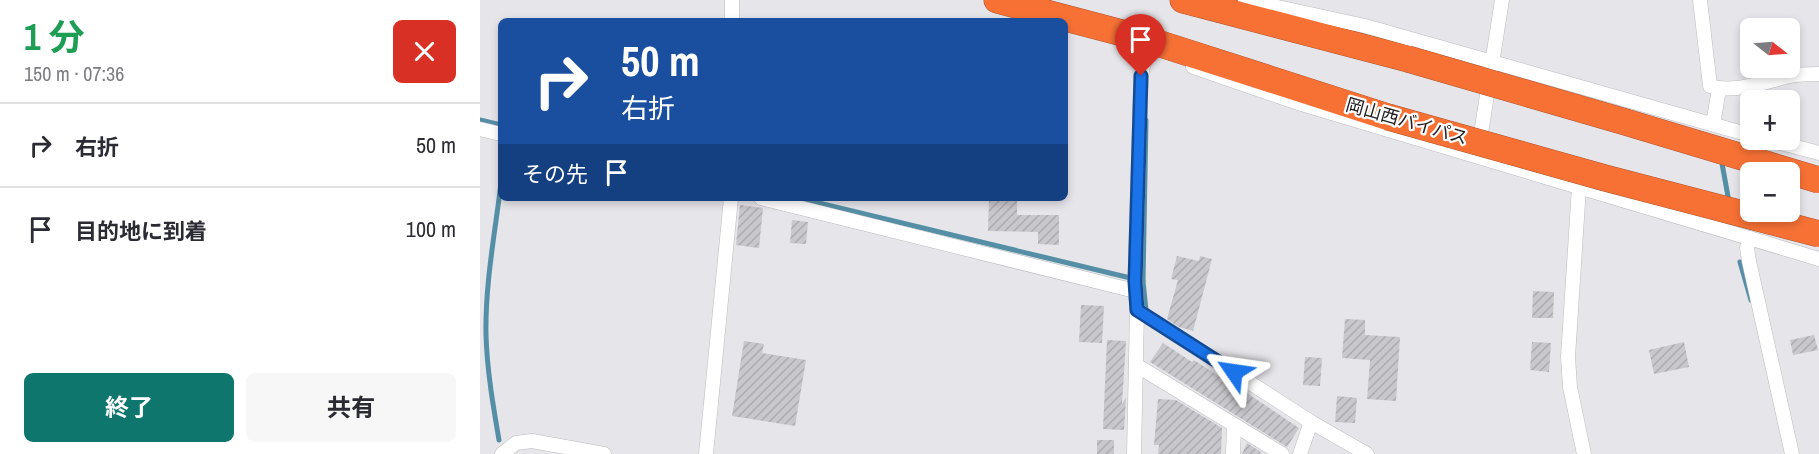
<!DOCTYPE html>
<html lang="ja">
<head>
<meta charset="utf-8">
<style>
  :root { --surface:#fff; --page:#f7f7f7; --text:#2b2b33; --muted:#7c7c81; --line:#e1e1e2; --accent:#0f766e }
  body { margin:0; font-family:"Archivo Narrow","Noto Sans JP",sans-serif; background:var(--page); color:var(--text); height:100vh; display:flex; flex-direction:column; font-size:22px; white-space:nowrap }
  * { box-sizing:border-box; margin:0 }
  p { font-size:20px; color:var(--muted) }
  .icon { flex:none; width:33px; height:33px; fill:none; stroke:currentColor; stroke-width:2; stroke-linecap:round; stroke-linejoin:round }
  .map { position:relative; flex:1; overflow:hidden }
  .panel { display:flex; flex-direction:column; background:var(--surface); width:480px }
  .panel>* { flex:none }
  .guide { position:absolute; left:18px; top:18px; width:570px; height:183px; border-radius:9px; box-shadow:0 3px 9px #0003; background:#1a4fa0; color:#fff; overflow:hidden }
  .needle { width:39px; rotate:107deg }
  .buttons { position:absolute; left:1260px; top:18px; display:grid; gap:12px }
  .buttons a { display:grid; place-items:center; width:60px; height:60px; border-radius:9px; background:var(--surface); box-shadow:0 3px 9px #0003; font-size:30px }
  .pin { position:absolute; display:grid; place-items:center; width:51px; height:51px; color:#fff; margin:-62px -26px; border-radius:50% 50% 50% 0; rotate:-45deg; box-shadow:0 0 6px #0007 }
  .pin .icon { rotate:45deg }
  .me { position:absolute; width:66px; margin:-33px; rotate:302deg; stroke-linejoin:round; filter:drop-shadow(0 0 4px #0008) }
  .turn { display:flex; align-items:center; gap:21px; height:126px; padding:0 24px; font-size:27px }
  .turn .icon { width:78px; height:78px; stroke-width:2.5 }
  .turn b { display:block; font-size:42px; line-height:51px }
  .then { display:flex; align-items:center; height:57px; padding:0 24px; background:#0003; gap:12px; font-size:22px }
  .round { display:grid; place-items:center; flex:none; width:63px; height:63px; border-radius:9px; background:var(--page) }
  .head { display:flex; align-items:center; justify-content:space-between; height:102px; padding:0 24px }
  h1 { font-size:36px; font-weight:700; line-height:45px; color:#1e9e55 }
  .action { display:flex; gap:12px; margin-top:auto; padding:12px 24px }
  .action a { flex:1; height:69px; border-radius:9px; background:var(--accent); color:#fff; font-size:24px; font-weight:700; line-height:69px; text-align:center }
  .action a+a { background:var(--page); color:var(--text) }
  ul { padding:0; list-style:none }
  li { display:flex; align-items:center; gap:18px; height:84px; padding:0 24px; border-top:2px solid var(--line) }
  li div { flex:1 }
  li b { display:block; font-size:22px }
  li em { font-style:normal }
  main { display:flex; flex:1; min-height:0 }
  .map>svg:first-child { display:block }
</style>
</head>
<body>
<main>
<section class="panel">
<div class="head"><div><h1>1 分</h1><p>150 m · 07:36</p></div><a class="round" style="background:#d93025;color:#fff"><svg class="icon" aria-label="close" viewBox="0 0 24 24"><path d="M6 6l12 12M18 6L6 18"/></svg></a></div>
<ul>
<li><svg class="icon" aria-label="right" viewBox="0 0 24 24"><path d="M7 20v-9h11M14 6l5 5-5 5"/></svg><div><b>右折</b></div><em>50 m</em></li>
<li><svg class="icon" aria-label="arrive" viewBox="0 0 24 24"><path d="M6 21V4h12l-3 4 3 4H6"/></svg><div><b>目的地に到着</b></div><em>100 m</em></li>
</ul>
<div class="action"><a>終了</a><a>共有</a></div>
</section>
<div class="map">
<svg width="1339" height="454" viewBox="0 0 1339 454">
  <defs>
    <pattern id="building-hatch" width="6" height="6" patternUnits="userSpaceOnUse" patternTransform="scale(1.5)"><rect width="6" height="6" fill="#c8c7cc"/><path d="M-1 1l2-2M0 6l6-6M5 7l2-2" fill="none" stroke="#acabaf"/></pattern>
  </defs>
  <rect width="100%" height="100%" fill="#e6e5ea"/>
  <g fill="none" stroke-linecap="round" stroke-linejoin="round">
    <g stroke="#558fa6" stroke-width="5">
      <path d="M0 120 21 125"/>
      <path d="M1241 158 1249 202"/>
      <path d="M318 198 663 281"/>
      <path d="M1260 262 1271 300"/>
      <path d="M666 310 663 281 666 120"/>
      <path d="M19 440C13 405 7 370 6 335 5 284 15 233 21 183"/>
    </g>
  </g>
  <g fill="url(#building-hatch)">
    <path d="M509 198H537V215H579V245L558 244V232L508 231Z"/>
    <path d="M260 205 283 208 279 248 256 245Z"/>
    <path d="M312 220 328 222 326 244 310 243Z"/>
    <path d="M697 256 719 261 720 256 732 259 713 331 699 327 687 319 698 280 691 279Z"/>
    <path d="M1053 291 1074 292 1073 318H1052Z"/>
    <path d="M601 305 624 306 622 343 599 342Z"/>
    <path d="M865 319 885 320V335L920 337 916 401 887 399 890 360 862 358Z"/>
    <path d="M1334 335 1338 350 1313 355 1310 340Z"/>
    <path d="M627 340 646 341 642 404 646 398 644 430 623 429Z"/>
    <path d="M264 341 284 344 282 353 326 360 315 426 252 416Z"/>
    <path d="M1052 342 1071 343 1069 372 1050 370Z"/>
    <path d="M1204 342 1209 367 1174 374 1169 350Z"/>
    <path d="M683 343 712 362 714 360 760 390 761 389 819 428 807 447 670 362Z"/>
    <path d="M825 357 842 358 840 386 823 385Z"/>
    <path d="M857 396 877 398 875 423 855 422Z"/>
    <path d="M678 399 696 400 742 428 741 454H678L679 445H674Z"/>
    <rect x="617" y="440" width="17" height="14"/>
    <path d="M767 443 781 452 780 454H762Z"/>
  </g>
  <g fill="none" stroke-linecap="round" stroke-linejoin="round">
    <g stroke="#bcbcc1" stroke-width="15">
      <g id="street">
        <path d="M252 0V21"/>
        <path d="M765 0 885 26 1270 135"/>
        <path d="M1220 0 1230 86C1253 94 1287 81 1310 76 1320 74 1330 74 1339 74"/>
        <path d="M713 67 815 102 1339 259"/>
        <path d="M1233 124 1239 89"/>
        <path d="M0 129 21 134"/>
        <path d="M1289 140 1339 153"/>
        <path d="M999 146 1022 0"/>
        <path d="M1099 187 1088 357 1090 387 1104 454"/>
        <path d="M281 198 655 291"/>
        <path d="M1270 238 1267 248 1269 261 1312 454"/>
        <path d="M657 310 831 422 887 454"/>
        <path d="M656 365 802 454"/>
        <path d="M22 454 36 443 52 441 124 454"/>
        <path d="M226 454 251 198"/>
        <path d="M654 454 657 310 655 282 661 76 666 51"/>
        <path d="M753 454 754 425"/>
        <path d="M820 454 831 422"/>
      </g>
    </g>
    <g stroke="#ac552f" stroke-width="27">
      <g id="highway">
        <path d="M517 0 665 39 908 117"/>
        <path d="M703 0 928 59"/>
      </g>
    </g>
    <use href="#street" stroke="#fff" stroke-width="14"/>
    <use href="#highway" stroke="#f77135" stroke-width="26"/>
    <g stroke="#ac552f" stroke-width="27" stroke-linecap="butt">
      <g id="highway-bridge">
        <path d="M928 59 1142 121 1339 180"/>
        <path d="M908 117 1125 178 1339 234"/>
      </g>
    </g>
    <use href="#highway-bridge" stroke="#f77135" stroke-width="26"/>
  </g>
  <g fill="none" stroke-linecap="round" stroke-linejoin="round">
    <g stroke="#114b97" stroke-width="15">
      <path id="route" d="M661 76 655 282 657 310 754 372"/>
    </g>
    <use href="#route" stroke="#1a73e8" stroke-width="10"/>
  </g>
  <g text-anchor="middle" dominant-baseline="central" stroke-width="4.5" stroke-linejoin="round" paint-order="stroke">
    <g font-size="18" fill="#212123" stroke="#fff">
      <text transform="translate(927 121) rotate(16)">岡山西バイパス</text>
    </g>
  </g>
</svg>
<div class="buttons">
<a><svg class="needle" viewBox="-14 -14 28 28"><path d="M0-13l5 13h-10z" fill="#e53935"/><path d="M0 13l5-13h-10z" fill="#7c7c81"/></svg></a>
<a>+</a>
<a>−</a>
</div>
<div class="pin" style="left:661px;top:76px;background:#d93025"><svg class="icon" aria-label="arrive" viewBox="0 0 24 24"><path d="M6 21V4h12l-3 4 3 4H6"/></svg></div>
<svg class="me" style="left:754px;top:372px" viewBox="-20 -20 40 40"><path d="M0-17L14 15 0 8-14 15z" fill="#1a73e8" stroke="#fff" stroke-width="4"/></svg>
<div class="guide">
<div class="turn"><svg class="icon" aria-label="right" viewBox="0 0 24 24"><path d="M7 20v-9h11M14 6l5 5-5 5"/></svg><div><b>50 m</b>右折</div></div>
<div class="then">その先<svg class="icon" aria-label="arrive" viewBox="0 0 24 24"><path d="M6 21V4h12l-3 4 3 4H6"/></svg></div>
</div>
</div>
</main>
</body>
</html>
